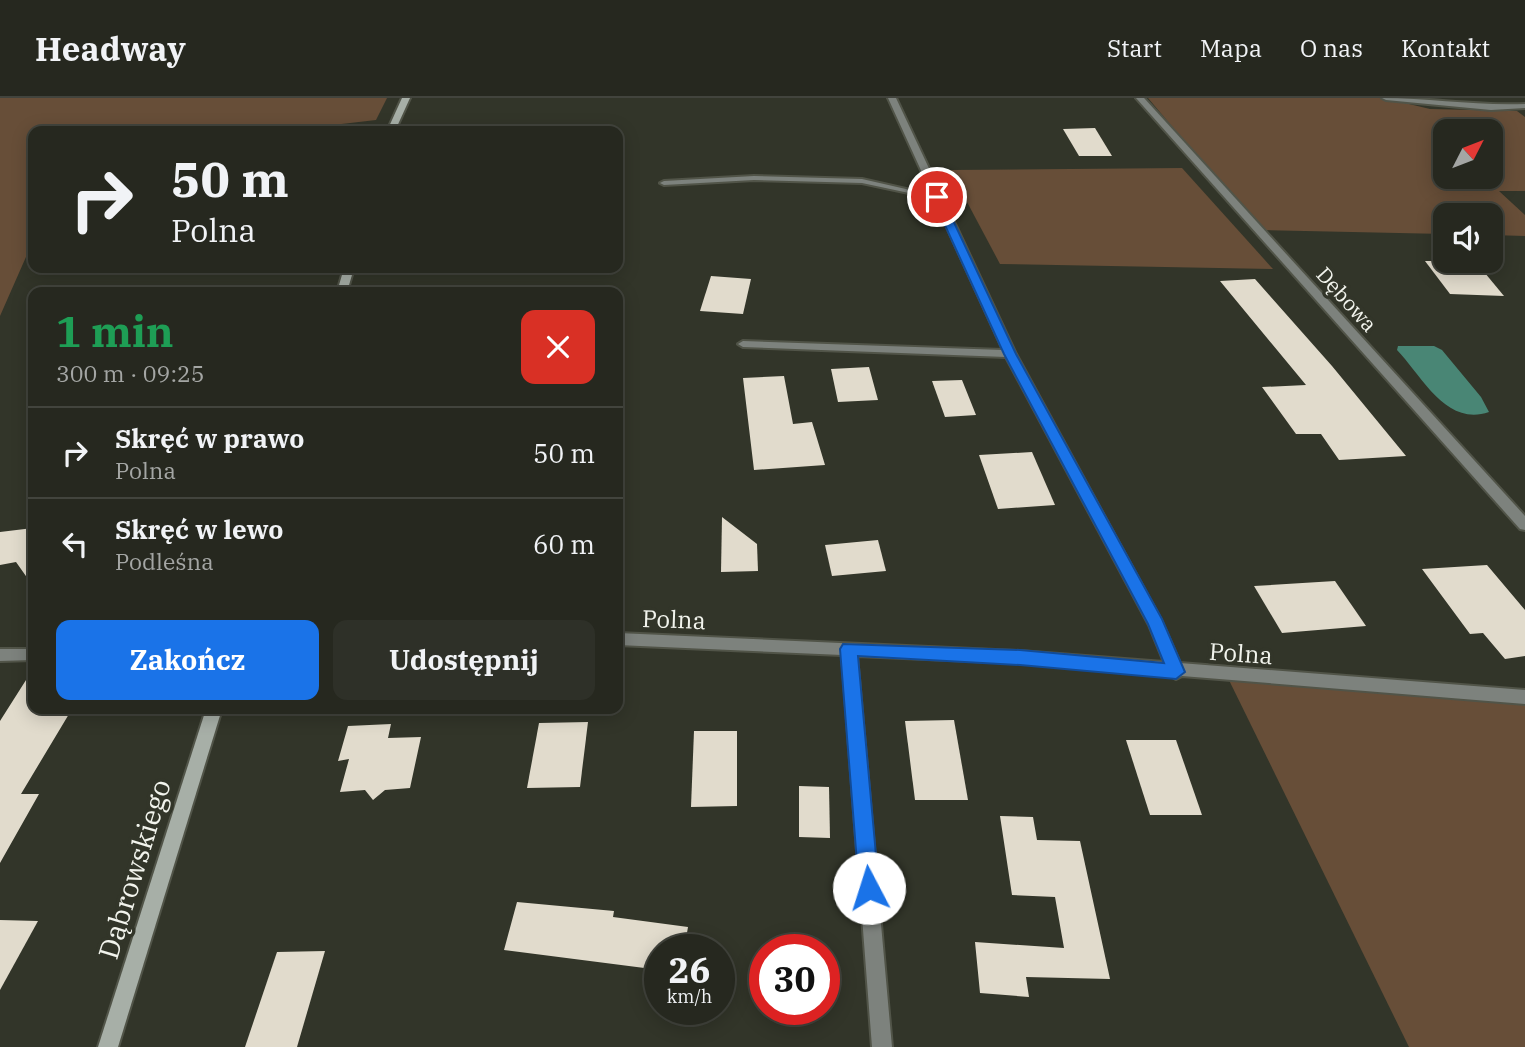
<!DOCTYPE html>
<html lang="pl">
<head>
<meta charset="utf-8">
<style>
  :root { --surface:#26281f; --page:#2e3028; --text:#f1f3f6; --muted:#a4a6a4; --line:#42443d; --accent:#1a73e8 }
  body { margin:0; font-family:"IBM Plex Serif",serif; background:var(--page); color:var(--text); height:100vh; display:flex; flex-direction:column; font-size:26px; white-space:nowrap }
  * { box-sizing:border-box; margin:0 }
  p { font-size:23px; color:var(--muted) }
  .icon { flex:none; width:38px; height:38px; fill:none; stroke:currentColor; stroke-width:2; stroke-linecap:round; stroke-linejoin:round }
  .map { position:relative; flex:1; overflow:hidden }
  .panel { position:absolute; left:28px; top:189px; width:595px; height:427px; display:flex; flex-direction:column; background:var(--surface); border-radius:14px; box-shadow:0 4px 18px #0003,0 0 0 2px var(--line) }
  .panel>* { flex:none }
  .top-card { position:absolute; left:28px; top:28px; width:595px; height:147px; border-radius:14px; box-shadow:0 4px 18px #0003,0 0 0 2px var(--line); background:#26281f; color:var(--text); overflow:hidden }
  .needle { width:46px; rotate:48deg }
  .buttons { position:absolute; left:1433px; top:21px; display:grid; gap:14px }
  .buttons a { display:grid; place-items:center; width:70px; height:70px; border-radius:14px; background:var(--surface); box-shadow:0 4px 18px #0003,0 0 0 2px var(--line); font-size:35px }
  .speed { position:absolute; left:644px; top:836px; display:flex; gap:14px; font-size:35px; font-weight:700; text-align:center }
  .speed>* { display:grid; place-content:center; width:91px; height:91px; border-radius:50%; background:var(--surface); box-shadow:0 4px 18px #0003,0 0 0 2px var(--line); line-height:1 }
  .speed small { font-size:18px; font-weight:400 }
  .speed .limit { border:10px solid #d22; background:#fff; color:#111 }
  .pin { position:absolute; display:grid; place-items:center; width:60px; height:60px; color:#fff; margin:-30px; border:4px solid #fff; border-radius:50%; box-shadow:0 2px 7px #0007 }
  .me { position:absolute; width:77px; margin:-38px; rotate:355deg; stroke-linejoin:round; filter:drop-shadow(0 0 5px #0008) }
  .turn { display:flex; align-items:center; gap:24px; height:147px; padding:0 28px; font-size:32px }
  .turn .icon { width:91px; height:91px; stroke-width:2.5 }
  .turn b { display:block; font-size:49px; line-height:60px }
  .round { display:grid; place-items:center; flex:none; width:74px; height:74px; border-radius:14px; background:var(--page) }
  .head { display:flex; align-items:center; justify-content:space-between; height:119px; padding:0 28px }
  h1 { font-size:42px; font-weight:700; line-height:52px; color:#1e9e55 }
  .button { display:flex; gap:14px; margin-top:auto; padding:14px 28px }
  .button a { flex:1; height:80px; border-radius:14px; background:var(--accent); color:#fff; font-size:28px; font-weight:700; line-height:80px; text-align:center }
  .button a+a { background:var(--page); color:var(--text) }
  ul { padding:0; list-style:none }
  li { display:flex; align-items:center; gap:21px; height:91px; padding:0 28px; border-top:2px solid var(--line) }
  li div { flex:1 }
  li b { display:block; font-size:26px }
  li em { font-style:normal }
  header { display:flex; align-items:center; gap:42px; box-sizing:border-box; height:98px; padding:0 35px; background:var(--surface); border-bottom:2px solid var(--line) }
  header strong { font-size:33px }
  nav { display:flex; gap:38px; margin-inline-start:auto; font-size:24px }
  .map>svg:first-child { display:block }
</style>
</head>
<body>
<header>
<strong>Headway</strong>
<nav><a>Start</a><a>Mapa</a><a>O nas</a><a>Kontakt</a></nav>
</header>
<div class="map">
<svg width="1525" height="949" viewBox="0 0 1525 949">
  <rect width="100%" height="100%" fill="#323529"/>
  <g fill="#674e38" fill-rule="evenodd">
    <path d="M0 0H387L376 22 281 33H33V143L0 218Z"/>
    <path d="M1148 0H1384L1430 11 1517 13 1525 19V93H1499L1525 117V138L1491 137V117H1446L1445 136 1259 132ZM1446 33H1491V79H1446Z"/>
    <path d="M1182 70 1273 171 1000 166 950 72Z"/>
    <path d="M1226 576 1525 596V949H1409Z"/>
  </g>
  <path fill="#498675" d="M1398 248H1434L1442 252 1481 299 1489 314C1446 329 1422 278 1397 252Z"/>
  <g fill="#e1dbcc">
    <path d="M1095 30 1112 58H1079L1063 31Z"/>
    <path d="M1425 163H1475L1504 198 1450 196Z"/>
    <path d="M711 178 751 181 743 216 700 213Z"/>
    <path d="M1255 181 1332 268 1406 358 1339 362 1321 336H1296L1262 289 1306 287 1220 183Z"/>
    <path d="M869 269 878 302 838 304 831 271Z"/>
    <path d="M784 278 793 326 812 324 825 367 754 372 743 280Z"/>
    <path d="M962 282 976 317 945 319 932 283Z"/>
    <path d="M1032 354 1055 407 998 411 979 357Z"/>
    <path d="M722 419 757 446 758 473 721 474Z"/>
    <path d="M33 430V488L16 464 0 467V434Z"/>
    <path d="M878 442 886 473 832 478 825 447Z"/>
    <path d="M1487 467 1525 512V558L1505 561 1483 535 1470 536 1422 471Z"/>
    <path d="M1335 483 1366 528 1282 535 1254 488Z"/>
    <path d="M33 571V611H72L21 696H39L0 765V623Z"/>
    <path d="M954 622 968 702H915L905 623Z"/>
    <path d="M588 624 580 689 527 690 539 625Z"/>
    <path d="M391 626 388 640 421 639 410 690 385 692 373 702 365 692 340 694 349 661 338 663 348 628Z"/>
    <path d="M694 633H737V708L691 709Z"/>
    <path d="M1126 642H1176L1202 717H1150Z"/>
    <path d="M799 688 829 689 830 740 799 739Z"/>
    <path d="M1000 718 1033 719 1037 742 1080 743 1110 881 1026 879 1029 899 980 895 975 844 1064 850 1055 799 1012 797Z"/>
    <path d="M517 804 614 813 613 819 688 829 684 852H660V872L504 852Z"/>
    <path d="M0 822 38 823 0 892Z"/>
    <path d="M325 853 297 949H245L277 854Z"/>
  </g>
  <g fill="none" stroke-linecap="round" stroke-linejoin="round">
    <g stroke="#515448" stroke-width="4">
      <g id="lane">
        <path d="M754 78 862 81 941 99 937 101 862 85 754 82 664 87 660 85 664 83Z"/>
        <path d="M0 551H33V562L0 563Z"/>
      </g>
    </g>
    <g stroke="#515448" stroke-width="4">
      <g id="street">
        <path d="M888 0H896L1016 256 1161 522 1180 565 1525 592V606L1182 578 1176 581 1170 577 1020 565 857 558 892 949H872L842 557 618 547V535L1020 553 1164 564 1149 527 1006 259 743 249 738 246 743 243 1003 252Z"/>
        <path d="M1136 0H1144L1525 418V432L1520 431Z"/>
        <path d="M1382 0C1430 0 1477 8 1525 6V10L1491 12 1386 2Z"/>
      </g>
    </g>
    <g stroke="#515448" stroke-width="4">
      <g id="secondary">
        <path d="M402 0H410L395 33H387Z"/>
        <path d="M344 170H354L347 194H337Z"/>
        <path d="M206 611H222L118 949H98Z"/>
      </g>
    </g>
    <use href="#lane" fill="#7d827d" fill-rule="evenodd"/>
    <use href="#street" fill="#7d827d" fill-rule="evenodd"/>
    <use href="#secondary" fill="#a7afa7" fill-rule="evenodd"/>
  </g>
  <path fill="#1a73e8" stroke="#114b97" stroke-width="2" d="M937 95 942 99 1016 256 1162 521 1185 574 1176 581 1020 567 858 558 879 790 876 797 869 800 862 797 859 790 840 551 843 546 1020 552 1164 565 1148 526 1004 256 932 99Z"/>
  <g text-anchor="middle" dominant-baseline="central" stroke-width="7" stroke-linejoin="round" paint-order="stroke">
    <g font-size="21" fill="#f2f4ed" stroke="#323529">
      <text transform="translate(1347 201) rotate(48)">Dębowa</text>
    </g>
    <g font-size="24" fill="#f2f4ed" stroke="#323529">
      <text transform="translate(674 521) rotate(2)">Polna</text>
      <text transform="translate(1241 555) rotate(4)">Polna</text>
    </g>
    <g font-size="28" fill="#f2f4ed" stroke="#323529">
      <text transform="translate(134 771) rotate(-73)">Dąbrowskiego</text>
    </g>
  </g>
</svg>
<div class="buttons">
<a><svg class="needle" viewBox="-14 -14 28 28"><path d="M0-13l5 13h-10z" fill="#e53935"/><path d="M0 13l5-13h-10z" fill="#a4a6a4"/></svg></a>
<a><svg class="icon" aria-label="sound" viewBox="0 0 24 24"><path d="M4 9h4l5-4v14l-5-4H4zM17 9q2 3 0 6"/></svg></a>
</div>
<div class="speed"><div>26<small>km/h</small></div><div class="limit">30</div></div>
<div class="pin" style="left:937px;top:99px;background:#d93025"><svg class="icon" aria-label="arrive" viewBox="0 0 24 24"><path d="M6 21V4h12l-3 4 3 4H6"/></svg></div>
<svg class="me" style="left:869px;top:790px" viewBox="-20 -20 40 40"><circle r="19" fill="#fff"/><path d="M0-13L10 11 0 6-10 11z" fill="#1a73e8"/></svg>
<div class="top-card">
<div class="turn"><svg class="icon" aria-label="right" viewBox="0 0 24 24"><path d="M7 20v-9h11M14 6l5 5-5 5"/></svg><div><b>50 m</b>Polna</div></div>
</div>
<section class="panel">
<div class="head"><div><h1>1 min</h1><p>300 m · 09:25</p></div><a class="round" style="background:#d93025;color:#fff"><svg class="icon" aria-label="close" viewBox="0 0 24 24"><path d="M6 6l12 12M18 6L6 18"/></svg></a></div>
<ul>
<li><svg class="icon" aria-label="right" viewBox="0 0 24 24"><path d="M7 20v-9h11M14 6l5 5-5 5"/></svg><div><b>Skręć w prawo</b><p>Polna</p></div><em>50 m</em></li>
<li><svg class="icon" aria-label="left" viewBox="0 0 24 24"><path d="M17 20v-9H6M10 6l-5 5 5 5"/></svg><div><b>Skręć w lewo</b><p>Podleśna</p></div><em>60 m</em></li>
</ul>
<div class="button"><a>Zakończ</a><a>Udostępnij</a></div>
</section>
</div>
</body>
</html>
